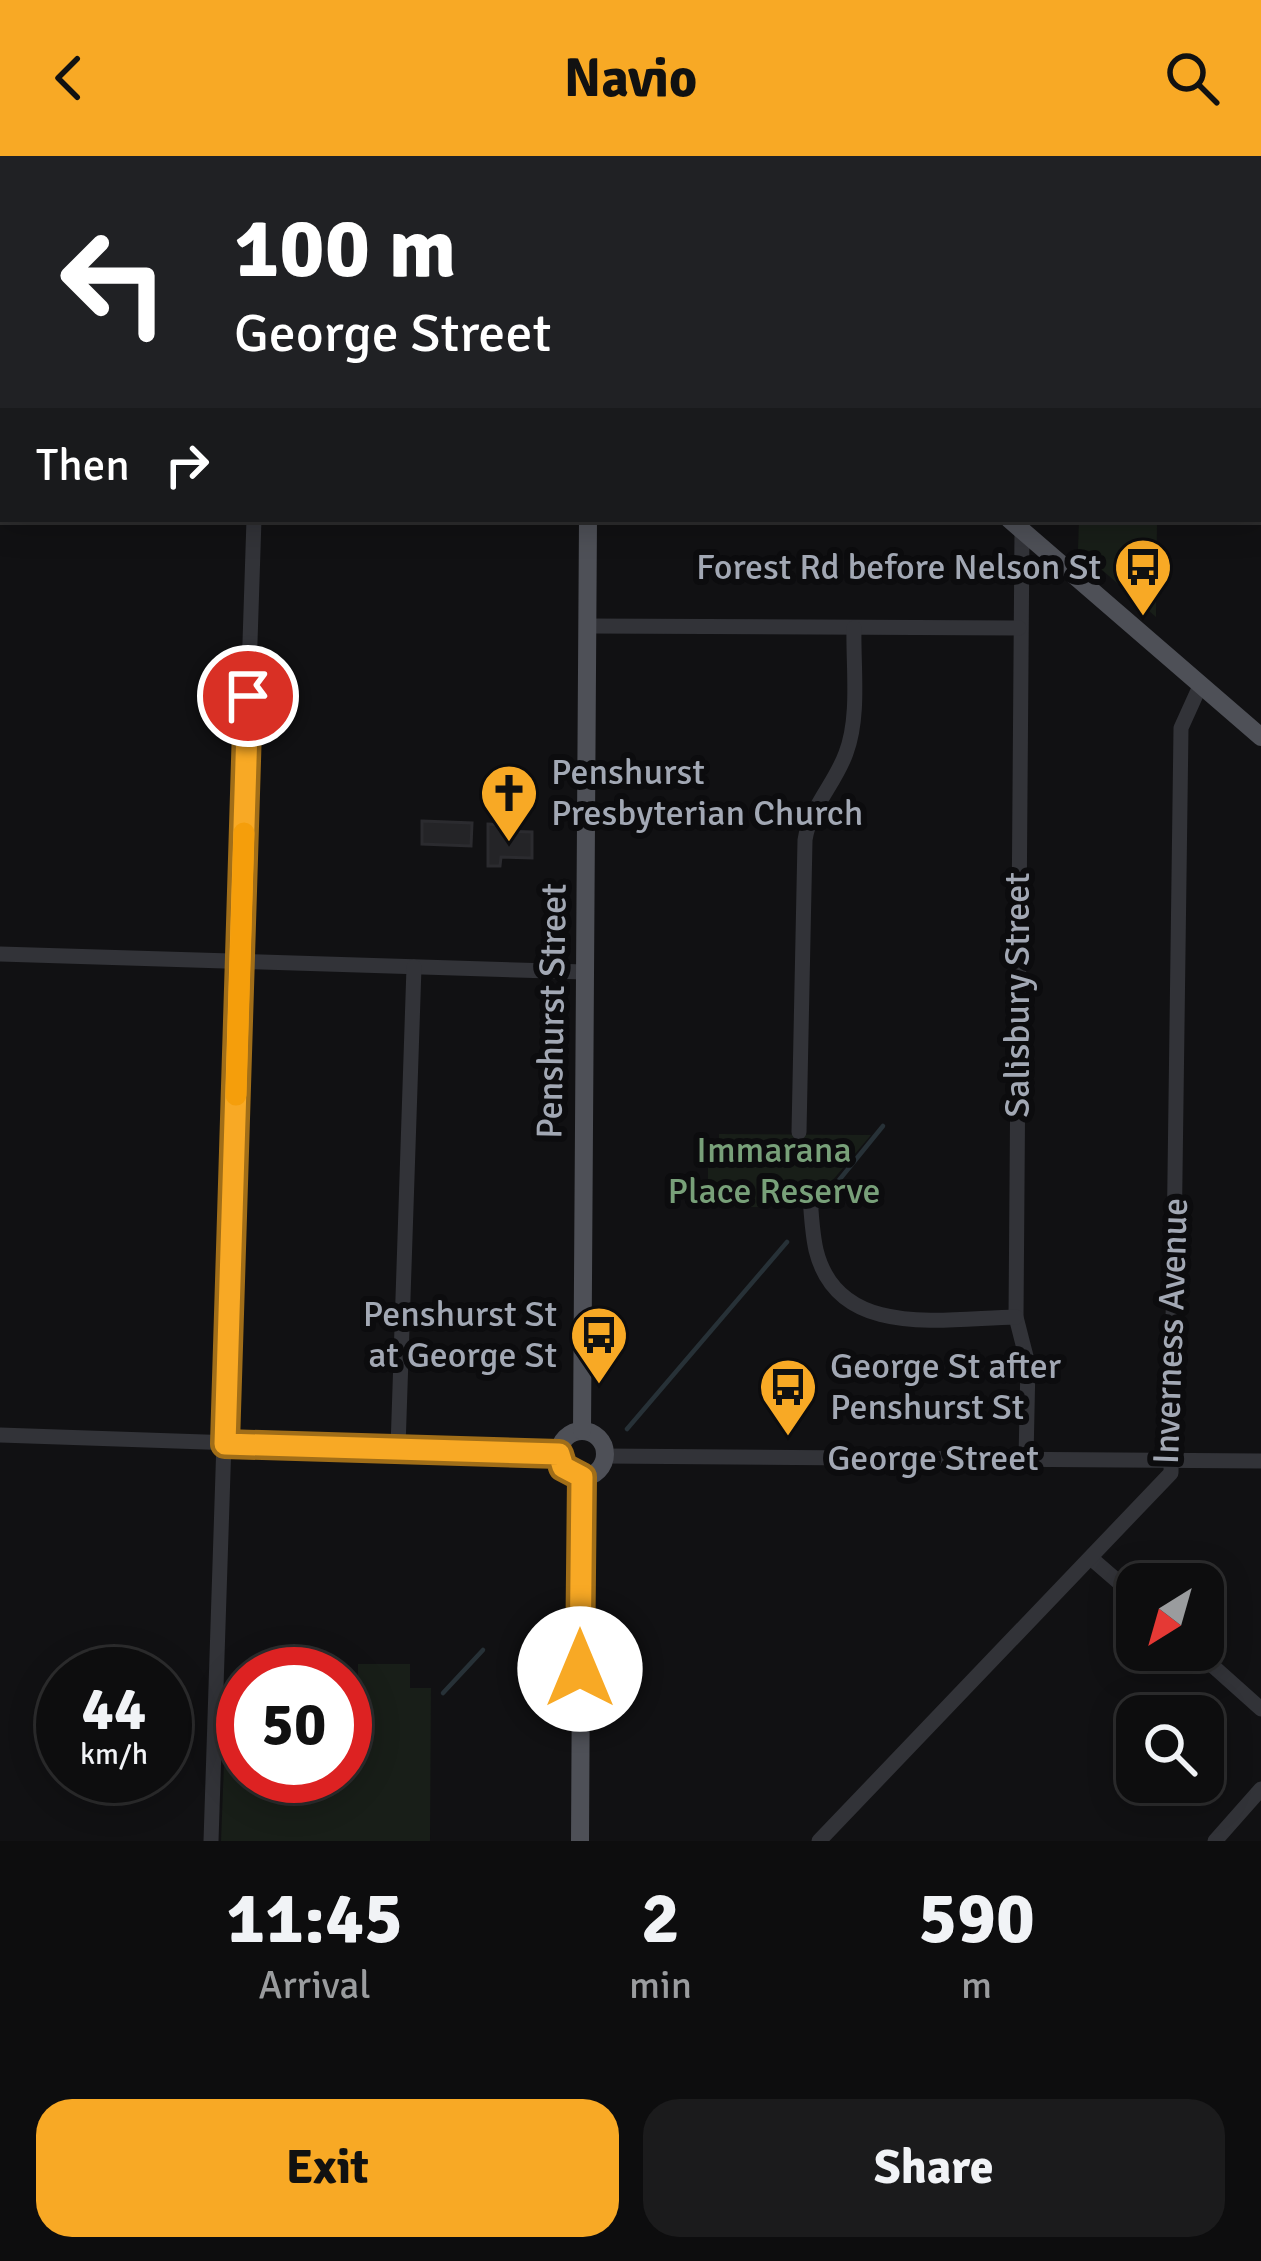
<!DOCTYPE html>
<html lang="en">
<head>
<meta charset="utf-8">
<style>
  :root { --surface:#0d0d0e; --page:#1b1b1c; --text:#f1f3f6; --muted:#9a9c9e; --line:#2d2d2e; --accent:#f8a925 }
  body { margin:0; font-family:Signika,sans-serif; background:var(--page); color:var(--text); height:100vh; display:flex; flex-direction:column; font-size:45px; white-space:nowrap }
  * { box-sizing:border-box; margin:0 }
  p { font-size:39px; color:var(--muted) }
  .icon { flex:none; width:66px; height:66px; fill:none; stroke:currentColor; stroke-width:2; stroke-linecap:round; stroke-linejoin:round }
  .map { position:relative; height:1685px; overflow:hidden }
  .drawer { display:flex; flex-direction:column; background:var(--surface); flex:1 }
  .drawer>* { flex:none }
  .guide { position:absolute; left:0px; top:0px; width:1263px; height:366px; box-shadow:0 6px 30px #0003,0 0 0 3px var(--line); background:#202124; color:#fff; overflow:hidden }
  .needle { width:78px; rotate:217deg }
  .tools { position:absolute; left:1116px; top:1407px; display:grid; gap:24px }
  .tools a { display:grid; place-items:center; width:108px; height:108px; border-radius:24px; background:var(--surface); box-shadow:0 6px 30px #0003,0 0 0 3px var(--line); font-size:60px }
  .speed { position:absolute; left:36px; top:1491px; display:flex; gap:24px; font-size:60px; font-weight:700; text-align:center }
  .speed>* { display:grid; place-content:center; width:156px; height:156px; border-radius:50%; background:var(--surface); box-shadow:0 6px 30px #0003,0 0 0 3px var(--line); line-height:1 }
  .speed small { font-size:30px; font-weight:400 }
  .speed .limit { border:18px solid #d22; background:#fff; color:#111 }
  .pin { position:absolute; display:grid; place-items:center; width:102px; height:102px; color:#fff; margin:-51px; border:6px solid #fff; border-radius:50%; box-shadow:0 3px 12px #0007 }
  .me { position:absolute; width:132px; margin:-66px; rotate:0deg; stroke-linejoin:round; filter:drop-shadow(0 0 9px #0008) }
  .turn { display:flex; align-items:center; gap:42px; height:252px; padding:0 36px; font-size:54px }
  .turn .icon { width:156px; height:156px; stroke-width:2.5 }
  .turn b { display:block; font-size:84px; line-height:102px }
  .then { display:flex; align-items:center; height:114px; padding:0 36px; background:#0003; gap:24px; font-size:45px }
  .eta { display:flex; justify-content:space-evenly; align-items:center; height:204px; text-align:center }
  .eta b { font-size:72px; font-weight:700; line-height:84px }
  .action { display:flex; gap:24px; margin-top:auto; padding:24px 36px }
  .action a { flex:1; height:138px; border-radius:36px; background:var(--accent); color:#111; font-size:48px; font-weight:700; line-height:138px; text-align:center }
  .action a+a { background:var(--page); color:var(--text) }
  header { display:flex; justify-content:space-between; align-items:center; height:156px; padding:0 36px; background:var(--accent); color:#111; font-size:54px; font-weight:700 }
  .map>svg:first-child { display:block }
</style>
</head>
<body>
<header><svg class="icon" aria-label="back" viewBox="0 0 24 24"><path d="M15 5l-7 7 7 7"/></svg>Navio<svg class="icon" aria-label="search" viewBox="0 0 24 24"><circle cx="10" cy="10" r="6"/><path d="M15 15l6 6"/></svg></header>
<div class="map">
<svg width="1261" height="1685" viewBox="0 0 1261 1685">
  <rect width="100%" height="100%" fill="#111113"/>
  <g fill="#181e18">
    <path d="M1079 363H1157L1156 461 1078 393Z"/>
    <path d="M719 978 871 979 810 1051H718V1029L708 1027V1002H719Z"/>
    <path d="M358 1508H410V1532H431L430 1685H221L227 1528H243V1620H345V1531H358Z"/>
  </g>
  <g fill="none" stroke-linecap="round" stroke-linejoin="round">
    <g stroke="#273137" stroke-width="4.5">
      <path d="M818 1050 883 970"/>
      <path d="M627 1273 787 1086"/>
      <path d="M443 1537 483 1494"/>
    </g>
  </g>
  <g fill="#242427" stroke="#2b2b2f" stroke-width="3">
    <path d="M0 0H73L3 3V15Z"/>
    <path d="M308 0H412L307 3Z"/>
    <path d="M422 665 472 667 471 690 422 688Z"/>
    <path d="M488 668 502 669V675L532 676V702L501 701 500 710H488Z"/>
  </g>
  <g fill="none" stroke-linecap="round" stroke-linejoin="round">
    <g stroke="#323338" stroke-width="15">
      <path d="M266 3V0"/>
      <path d="M985 3V0"/>
      <path d="M0 316 3 317"/>
      <path d="M1022 374 1016 1161 1028 1208 1026 1302"/>
      <path d="M589 470 1019 472"/>
      <path d="M0 798 585 816"/>
      <path d="M799 976 805 684C810 651 835 628 846 597 860 560 853 511 854 472"/>
      <path d="M810 1038C811 1057 812 1076 816 1094 838 1185 946 1162 1016 1161"/>
      <path d="M0 1279 559 1298"/>
      <path d="M398 1292 414 811"/>
      <path d="M605 1300 1261 1305"/>
      <path d="M1092 1403 1137 1442"/>
      <path d="M1195 1494 1261 1553"/>
      <path d="M211 1685 254 363"/>
      <path d="M819 1685 1171 1317 1181 572 1200 530"/>
      <path d="M1215 1685 1261 1633"/>
    </g>
    <g stroke="#4e5057" stroke-width="18">
      <path d="M586 0 589 3"/>
      <path d="M1009 363 1261 581"/>
      <circle cx="582" cy="1298" r="23"/>
      <path d="M582 1275 588 363"/>
      <path d="M580 1685 582 1321"/>
    </g>
  </g>
  <g fill="none" stroke-linecap="round" stroke-linejoin="round">
    <g stroke="#a16e18" stroke-width="30">
      <path id="route" d="M248 540 225 1288 559 1298 563 1311 582 1321 580 1513"/>
    </g>
    <use href="#route" stroke="#f8a925" stroke-width="21"/>
    <path stroke="#f59e0b" stroke-width="21" d="M236 939 244 677"/>
  </g>
  <defs>
    <g id="bus-pin" transform="scale(3)"><path d="M0 17L-7.5 6A9.5 9.5 0 1 1 7.5 6Z" fill="#f8a925" stroke="#0c0c0e"/><path d="M-5-6H5V4H4V6H2V4H-2V6H-4V4H-5ZM-3.5-4V0h7V-4ZM-3.5 1.2v1.5H-2V1.2ZM2 1.2v1.5H3.5V1.2Z" fill="#111"/></g>
    <g id="church-pin" transform="scale(3)"><path d="M0 17L-7.5 6A9.5 9.5 0 1 1 7.5 6Z" fill="#f8a925" stroke="#0c0c0e"/><path d="M-1.2-6h2.4v3.5h3.3v2.4h-3.3V6h-2.4V-.1h-3.3v-2.4h3.3Z" fill="#111"/></g>
  </defs>
  <g fill-rule="evenodd">
    <use href="#bus-pin" x="1143" y="411"/>
    <use href="#church-pin" x="509" y="637"/>
    <use href="#bus-pin" x="599" y="1179"/>
    <use href="#bus-pin" x="788" y="1231"/>
  </g>
  <g text-anchor="middle" dominant-baseline="central" stroke-width="12" stroke-linejoin="round" paint-order="stroke">
    <g font-size="36" fill="#a2a8b4" stroke="#0c0c0e" text-anchor="end">
      <text x="1101" y="411">Forest Rd before Nelson St</text>
      <text x="551" y="616" text-anchor="start">Penshurst<tspan x="551" dy="41">Presbyterian Church</tspan></text>
      <text x="557" y="1158">Penshurst St<tspan x="557" dy="41">at George St</tspan></text>
      <text x="830" y="1210" text-anchor="start">George St after<tspan x="830" dy="41">Penshurst St</tspan></text>
    </g>
    <g font-size="36" fill="#a2a8b4" stroke="#0c0c0e">
      <text transform="translate(1017 839) rotate(-90)">Salisbury Street</text>
      <text transform="translate(552 855) rotate(-89)">Penshurst Street</text>
      <text transform="translate(1171 1175) rotate(-88)">Inverness Avenue</text>
      <text x="933" y="1302">George Street</text>
    </g>
    <g font-size="36" fill="#78a079" stroke="#0c0c0e">
      <text x="774" y="994">Immarana<tspan x="774" dy="41">Place Reserve</tspan></text>
    </g>
  </g>
</svg>
<div class="tools">
<a><svg class="needle" viewBox="-14 -14 28 28"><path d="M0-13l5 13h-10z" fill="#e53935"/><path d="M0 13l5-13h-10z" fill="#9a9c9e"/></svg></a>
<a><svg class="icon" aria-label="search" viewBox="0 0 24 24"><circle cx="10" cy="10" r="6"/><path d="M15 15l6 6"/></svg></a>
</div>
<div class="speed"><div>44<small>km/h</small></div><div class="limit">50</div></div>
<div class="pin" style="left:248px;top:540px;background:#d93025"><svg class="icon" aria-label="arrive" viewBox="0 0 24 24"><path d="M6 21V4h12l-3 4 3 4H6"/></svg></div>
<svg class="me" style="left:580px;top:1513px" viewBox="-20 -20 40 40"><circle r="19" fill="#fff"/><path d="M0-13L10 11 0 6-10 11z" fill="#f8a925"/></svg>
<div class="guide">
<div class="turn"><svg class="icon" aria-label="left" viewBox="0 0 24 24"><path d="M17 20v-9H6M10 6l-5 5 5 5"/></svg><div><b>100 m</b>George Street</div></div>
<div class="then">Then<svg class="icon" aria-label="right" viewBox="0 0 24 24"><path d="M7 20v-9h11M14 6l5 5-5 5"/></svg></div>
</div>
</div>
<section class="drawer">
<div class="eta">
<div><b>11:45</b><p>Arrival</p></div>
<div><b>2</b><p>min</p></div>
<div><b>590</b><p>m</p></div>
</div>
<div class="action"><a>Exit</a><a>Share</a></div>
</section>
</body>
</html>
